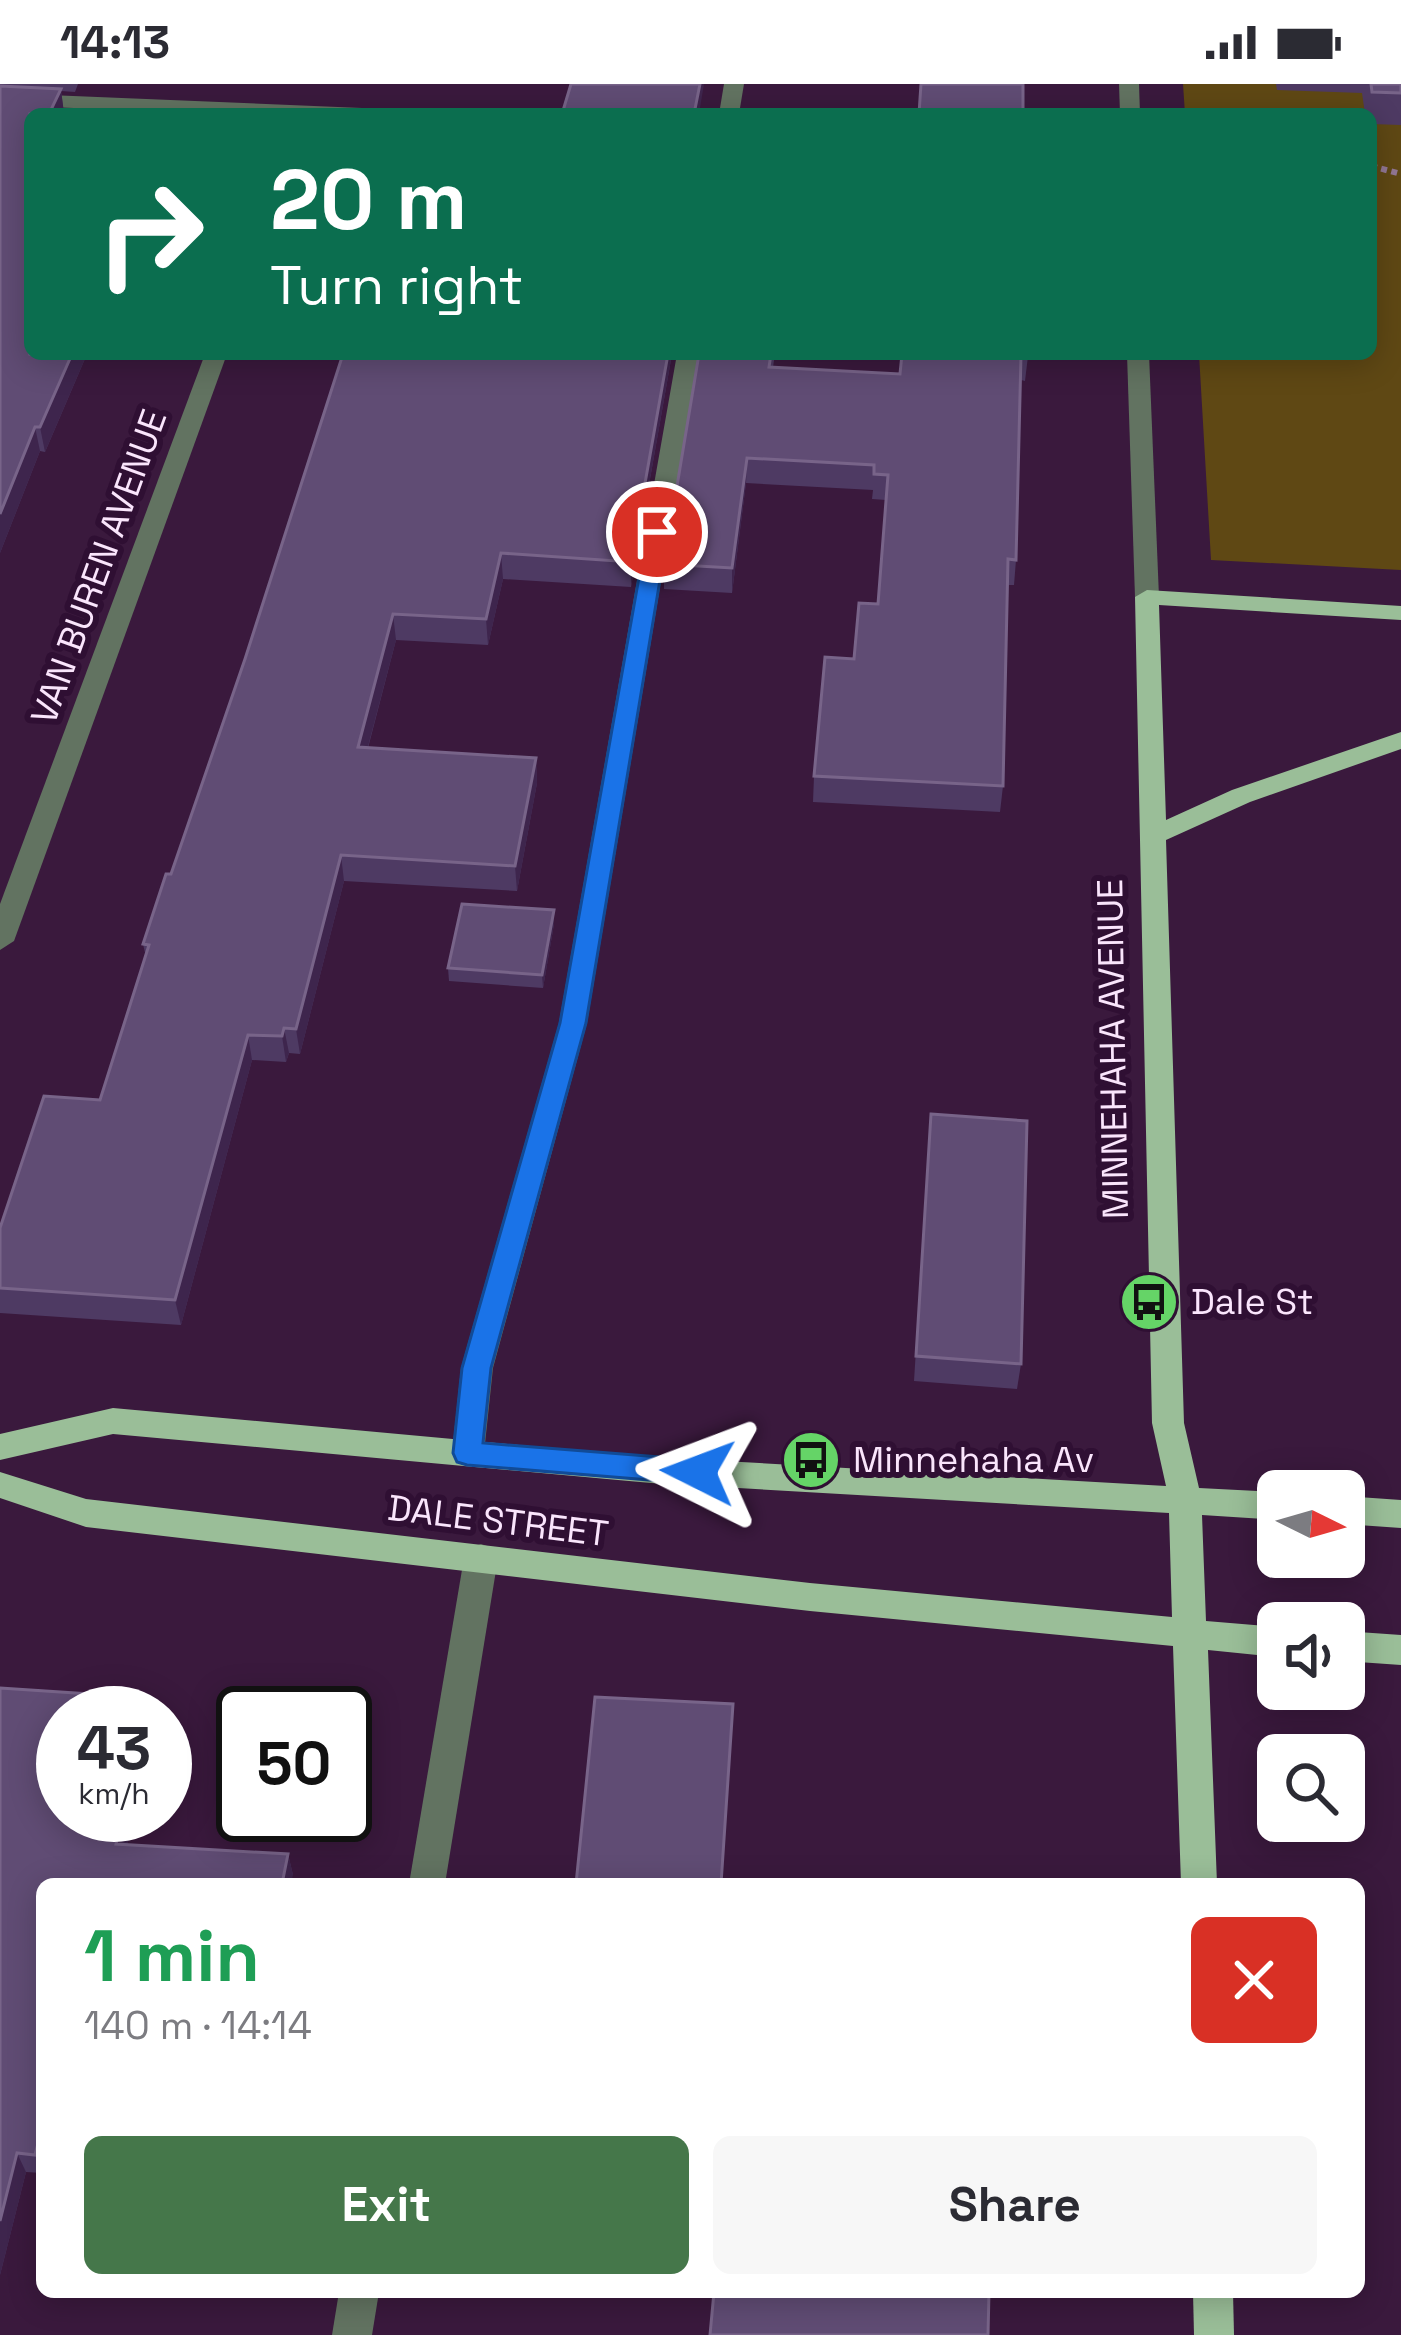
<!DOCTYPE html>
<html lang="en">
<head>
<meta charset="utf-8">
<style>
  :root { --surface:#fff; --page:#f7f7f7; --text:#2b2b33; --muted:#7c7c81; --accent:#45774a }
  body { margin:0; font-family:"Space Grotesk",sans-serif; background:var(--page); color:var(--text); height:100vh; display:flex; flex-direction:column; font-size:45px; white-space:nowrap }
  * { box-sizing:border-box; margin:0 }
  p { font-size:39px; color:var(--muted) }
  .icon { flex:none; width:66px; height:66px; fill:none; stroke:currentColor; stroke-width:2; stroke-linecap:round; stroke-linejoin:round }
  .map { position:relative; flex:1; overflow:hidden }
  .sheet { position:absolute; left:36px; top:1794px; width:1329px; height:420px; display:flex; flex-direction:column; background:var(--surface); border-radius:18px; box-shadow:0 6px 30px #0003 }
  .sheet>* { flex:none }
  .top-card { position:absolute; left:24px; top:24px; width:1353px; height:252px; border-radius:18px; box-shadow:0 6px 30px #0003; background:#0b6e4f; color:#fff; overflow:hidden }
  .needle { width:78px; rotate:95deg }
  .tools { position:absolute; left:1257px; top:1386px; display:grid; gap:24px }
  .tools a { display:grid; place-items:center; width:108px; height:108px; border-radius:18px; background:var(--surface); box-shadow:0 6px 30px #0003; font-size:60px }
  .speed { position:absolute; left:36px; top:1602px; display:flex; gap:24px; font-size:60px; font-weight:700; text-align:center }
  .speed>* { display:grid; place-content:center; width:156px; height:156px; border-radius:50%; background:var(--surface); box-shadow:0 6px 30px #0003; line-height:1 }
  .speed small { font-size:30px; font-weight:400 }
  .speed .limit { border:6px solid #111; border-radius:18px; background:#fff; color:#111 }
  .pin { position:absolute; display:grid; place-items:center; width:102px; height:102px; color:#fff; margin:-51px; border:6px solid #fff; border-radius:50%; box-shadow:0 3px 12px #0007 }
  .me { position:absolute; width:132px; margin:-66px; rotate:273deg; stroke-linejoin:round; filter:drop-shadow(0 0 9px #0008) }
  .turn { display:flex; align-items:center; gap:42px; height:252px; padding:0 48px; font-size:54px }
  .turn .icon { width:156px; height:156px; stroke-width:2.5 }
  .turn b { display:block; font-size:84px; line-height:102px }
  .round { display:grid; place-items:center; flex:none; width:126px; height:126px; border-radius:18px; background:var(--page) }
  .head { display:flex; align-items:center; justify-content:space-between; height:204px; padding:0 48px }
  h1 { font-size:72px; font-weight:800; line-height:90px; color:#1e9e55 }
  .button { display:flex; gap:24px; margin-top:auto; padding:24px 48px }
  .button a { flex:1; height:138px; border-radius:18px; background:var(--accent); color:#fff; font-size:48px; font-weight:800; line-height:138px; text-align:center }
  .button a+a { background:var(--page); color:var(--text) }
  .status { display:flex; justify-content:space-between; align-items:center; height:84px; padding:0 60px; background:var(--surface); direction:ltr }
  .status svg { height:33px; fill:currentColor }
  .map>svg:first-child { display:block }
</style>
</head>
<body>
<div class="status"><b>14:13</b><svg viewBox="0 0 49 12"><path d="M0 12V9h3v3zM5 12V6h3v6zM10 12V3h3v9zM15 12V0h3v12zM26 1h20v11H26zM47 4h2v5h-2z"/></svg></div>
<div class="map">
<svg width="1401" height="2251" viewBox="0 0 1401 2251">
  <rect width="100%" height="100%" fill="#3a193d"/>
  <path fill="#5f4814" d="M1183 0H1401V486L1211 476 1199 270H1371V30H1185Z"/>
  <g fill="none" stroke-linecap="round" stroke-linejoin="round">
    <path stroke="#917694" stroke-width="6" stroke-dasharray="6 4.5" stroke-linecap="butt" d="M1371 82 1401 90"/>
    <g fill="#627361" fill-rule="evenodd">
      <path d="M724 0H744L739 30H719Z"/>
      <path d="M1119 0H1139L1140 30H1120Z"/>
      <path d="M0 9 362 24 372 30H220L0 21Z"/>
      <path d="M205 270H227L14 857 0 866V820Z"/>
      <path d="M677 270H699L587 939 493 1284 484 1369 479 1378 468 1382 457 1378 452 1369 461 1284 559 939Z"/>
      <path d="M1127 270H1149L1159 513 1147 520 1135 513Z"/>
      <path d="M481 1460 493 1464 498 1474 445 1800H409L464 1474 469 1464Z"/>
      <path d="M339 2208H379L372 2251H332Z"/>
    </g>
    <g fill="#9abe98" fill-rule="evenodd">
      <path d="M1147 506 1401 522V536L1159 521 1166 736 1232 706 1401 648V665L1250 718 1166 756 1184 1339 1199 1404 1278 1408V1436L1202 1431 1206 1537 1278 1543V1573L1208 1566 1217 1800H1181L1173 1562 810 1527 86 1443 0 1414V1388L86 1415 810 1499 1172 1533 1169 1429 651 1399 113 1350 0 1376V1350L113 1324 651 1373 1166 1402 1152 1339 1135 513Z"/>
      <path d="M1344 1412 1401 1416V1444L1344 1440Z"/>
      <path d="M1344 1547 1401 1551V1581L1344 1577Z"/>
      <path d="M1193 2208H1233L1234 2251H1194Z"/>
    </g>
  </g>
  <g fill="#4e3a63">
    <path d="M0 0H78L75 8 61 7 64 30H30V270H87L45 368 40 367 0 469Z"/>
    <path d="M1276 0H1401V41L1371 40V30H1365L1362 9 1277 6Z"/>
    <path d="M672 270 631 503 503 495 488 561 396 556 368 664 536 674 537 699 517 807 344 797 300 970 289 969 286 978 252 976 181 1241 0 1229V1144L100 1016 146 873 143 860 171 790 245 575Z"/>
    <path d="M699 270H775L773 283 900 290 902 270 1028 272 1025 297 1021 296 1016 476 1014 501H1008L1003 702 1000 728 813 718 814 692 854 575 878 520 886 416 872 415 873 406 746 399 732 509 664 505V480Z"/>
    <path d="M554 826V840L543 904 449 897 448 884Z"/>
    <path d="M929 1055 1021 1280 1017 1305 914 1297Z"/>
    <path d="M0 1604 63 1731H134L127 1761 288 1770 293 1791 42 1800V2089L26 2088 0 2191Z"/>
  </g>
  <g fill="#3e254d">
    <path d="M700 0H704L699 30H694Z"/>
    <path d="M61 5 64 30H49Z"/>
    <path d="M72 270H87L45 368 40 343Z"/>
    <path d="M668 270H672L631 503V478Z"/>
    <path d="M35 343 40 367 0 469V430Z"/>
    <path d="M747 374 746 399 732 509V484Z"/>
    <path d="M501 469 503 495 488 561 486 535Z"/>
    <path d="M393 530 396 556 361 689 358 663Z"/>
    <path d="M536 674 537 699 517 807 515 782Z"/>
    <path d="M341 771 344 797 300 970 296 945Z"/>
    <path d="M554 826V840L543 904 542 891Z"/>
    <path d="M284 944 289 969 286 978 282 952Z"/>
    <path d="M248 951 252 976 181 1241 175 1216Z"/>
    <path d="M150 1614 155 1629H147Z"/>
    <path d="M123 1731H134L123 1781 116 1760Z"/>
    <path d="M288 1770 293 1791 291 1800H282Z"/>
    <path d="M42 2044V2086L35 2071Z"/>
    <path d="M17 2069 26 2088 0 2191V2137Z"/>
  </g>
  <g fill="#604c74" stroke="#786489" stroke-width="3">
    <path d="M571 0H700L694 30H562Z"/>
    <path d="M921 0H1023V30H919Z"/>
    <path d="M1371 0H1401V9L1372 8Z"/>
    <path d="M0 2 61 5 49 30H30V270H72L40 343H35L0 430Z"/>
    <path d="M343 270H668L631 478 501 469 486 535 393 530 358 663 536 674 515 782 341 771 296 945 284 944 282 952 248 951 175 1216 0 1204V1144L44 1012 100 1016 149 861 143 860 166 790H171L245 575Z"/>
    <path d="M699 270H771L769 283 900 290 902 270H1028V272L1021 271 1016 476 1008 475 1003 702 814 692 825 573 854 575 859 519 878 520 888 391 874 390V381L747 374 732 484 664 480Z"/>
    <path d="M462 820 554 826 542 891 448 884Z"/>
    <path d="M931 1030 1027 1037 1021 1280 916 1272Z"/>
    <path d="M0 1604 150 1614 147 1629H63V1731H123L116 1760 288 1770 282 1800H42V2044L35 2071 17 2069 0 2137Z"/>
    <path d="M595 1613 733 1620 721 1800H576Z"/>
    <path d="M714 2208H989L988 2251H710Z"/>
  </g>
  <path fill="#1a73e8" stroke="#114b97" stroke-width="3" d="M657 442 668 448 586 939 491 1284 483 1359 698 1376 708 1380 713 1388 708 1397 698 1400 467 1381 457 1378 453 1369 462 1284 560 939 647 448Z"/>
  <defs>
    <g id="bus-disc" transform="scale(3)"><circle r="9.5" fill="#65d467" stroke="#2f0f33"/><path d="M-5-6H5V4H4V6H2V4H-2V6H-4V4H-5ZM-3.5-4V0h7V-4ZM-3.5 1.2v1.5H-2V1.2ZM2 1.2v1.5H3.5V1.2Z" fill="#111"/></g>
  </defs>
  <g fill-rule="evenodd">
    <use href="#bus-disc" x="1149" y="1218"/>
    <use href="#bus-disc" x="811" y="1376"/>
  </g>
  <g text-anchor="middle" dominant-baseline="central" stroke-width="12" stroke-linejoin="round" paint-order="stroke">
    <g font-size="36" fill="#fae5fc" stroke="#2f0f33">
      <text transform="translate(99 483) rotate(-70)">VAN BUREN AVENUE</text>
      <text transform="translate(1113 965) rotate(-91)">MINNEHAHA AVENUE</text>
      <text transform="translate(498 1437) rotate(7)">DALE STREET</text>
    </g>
    <g font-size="36" fill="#fae5fc" stroke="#2f0f33" text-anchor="start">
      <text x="1191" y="1218">Dale St</text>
      <text x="853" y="1376">Minnehaha Av</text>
    </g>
  </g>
</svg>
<div class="tools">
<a><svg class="needle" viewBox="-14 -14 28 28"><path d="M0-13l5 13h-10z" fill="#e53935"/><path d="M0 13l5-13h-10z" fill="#7c7c81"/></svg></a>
<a><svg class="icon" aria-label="sound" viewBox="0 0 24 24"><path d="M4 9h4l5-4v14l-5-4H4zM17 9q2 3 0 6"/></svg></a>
<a><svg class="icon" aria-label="search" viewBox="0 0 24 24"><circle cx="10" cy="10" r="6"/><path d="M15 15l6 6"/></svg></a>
</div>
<div class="speed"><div>43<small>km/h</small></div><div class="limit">50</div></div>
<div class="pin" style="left:657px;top:448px;background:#d93025"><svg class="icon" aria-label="arrive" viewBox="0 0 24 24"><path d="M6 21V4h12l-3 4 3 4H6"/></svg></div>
<svg class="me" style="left:698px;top:1388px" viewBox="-20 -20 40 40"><path d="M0-17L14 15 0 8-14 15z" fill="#1a73e8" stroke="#fff" stroke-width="4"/></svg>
<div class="top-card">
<div class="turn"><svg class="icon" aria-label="right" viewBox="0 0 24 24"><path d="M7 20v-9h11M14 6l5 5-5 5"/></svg><div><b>20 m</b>Turn right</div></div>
</div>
<section class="sheet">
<div class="head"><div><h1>1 min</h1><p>140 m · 14:14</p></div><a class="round" style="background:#d93025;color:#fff"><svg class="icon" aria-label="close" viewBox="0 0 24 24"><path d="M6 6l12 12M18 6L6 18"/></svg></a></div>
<div class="button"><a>Exit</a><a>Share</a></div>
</section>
</div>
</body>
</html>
